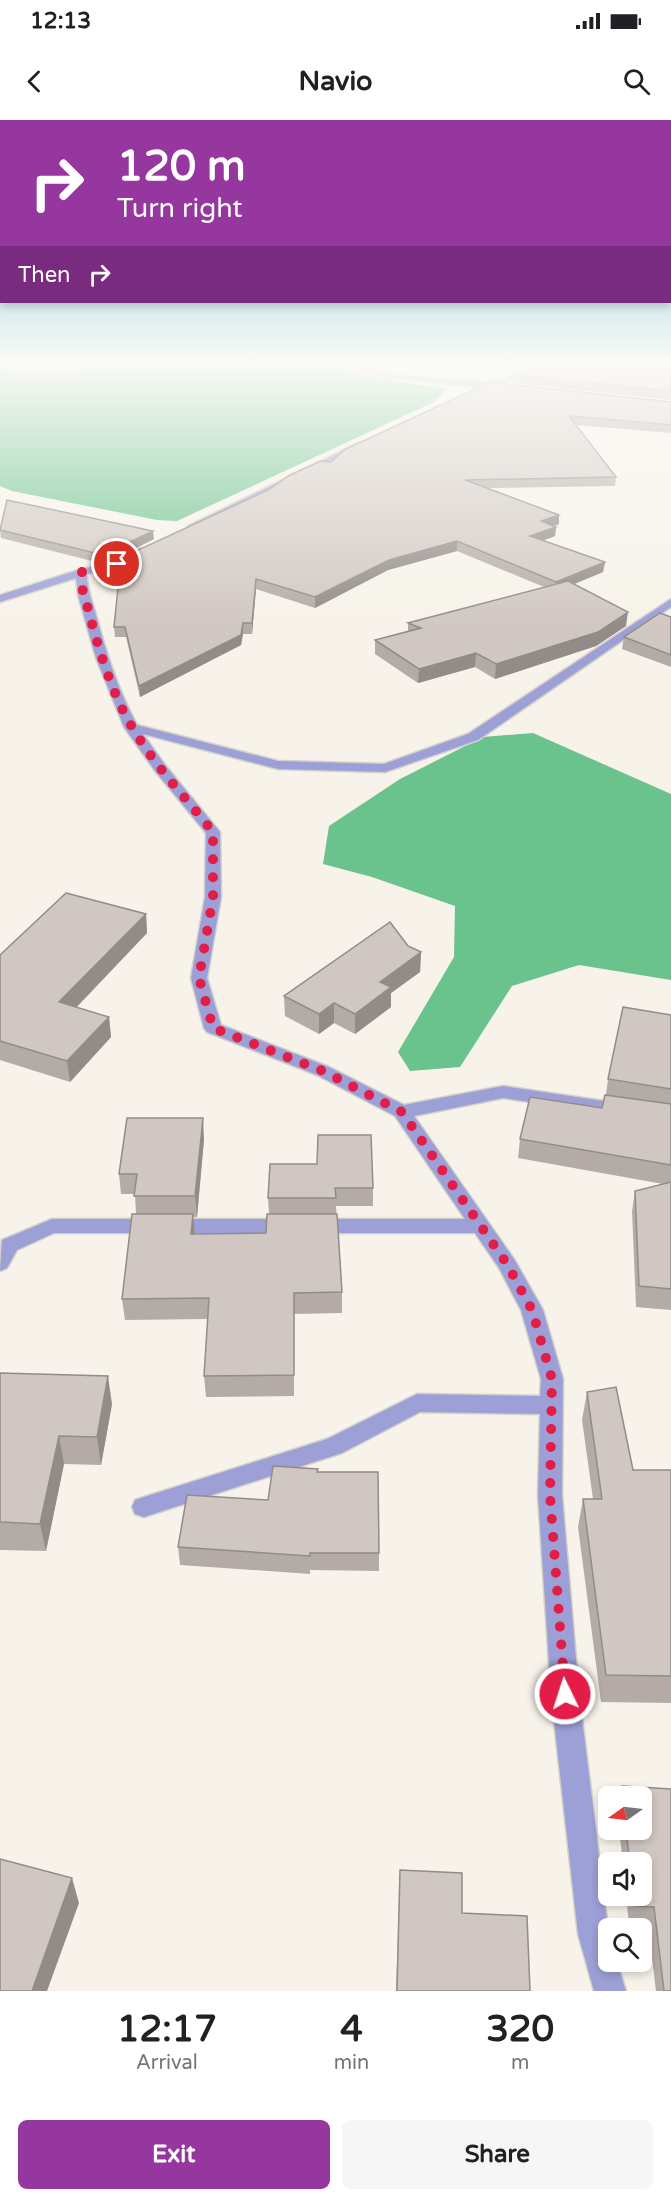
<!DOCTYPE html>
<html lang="en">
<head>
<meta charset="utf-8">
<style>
  :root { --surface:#fff; --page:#f6f6f6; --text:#202124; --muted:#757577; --accent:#96369f }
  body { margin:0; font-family:"Varela Round",sans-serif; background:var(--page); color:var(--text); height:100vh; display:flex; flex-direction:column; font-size:22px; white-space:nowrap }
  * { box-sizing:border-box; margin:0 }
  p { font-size:20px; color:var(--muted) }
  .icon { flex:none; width:33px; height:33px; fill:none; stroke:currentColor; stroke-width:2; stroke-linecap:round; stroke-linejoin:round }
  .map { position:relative; height:1871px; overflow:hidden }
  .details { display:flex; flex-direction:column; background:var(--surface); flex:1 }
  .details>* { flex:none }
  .hud { position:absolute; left:0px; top:0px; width:672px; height:183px; box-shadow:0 3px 9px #0003; background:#96369f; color:#fff; overflow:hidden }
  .needle { width:39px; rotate:256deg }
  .fabs { position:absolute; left:598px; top:1666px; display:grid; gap:12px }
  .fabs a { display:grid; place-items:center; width:54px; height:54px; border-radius:9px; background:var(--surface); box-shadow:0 3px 9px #0003; font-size:30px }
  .pin { position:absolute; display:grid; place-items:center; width:51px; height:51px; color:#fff; margin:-26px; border:3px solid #fff; border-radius:50%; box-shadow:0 2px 6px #0007 }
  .me { position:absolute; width:66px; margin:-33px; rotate:356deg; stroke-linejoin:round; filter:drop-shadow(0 0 4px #0008) }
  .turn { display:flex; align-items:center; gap:21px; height:126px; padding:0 18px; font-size:27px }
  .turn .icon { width:78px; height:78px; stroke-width:2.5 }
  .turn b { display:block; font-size:42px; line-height:51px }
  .then { display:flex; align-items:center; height:57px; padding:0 18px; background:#0003; gap:12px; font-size:22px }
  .eta { display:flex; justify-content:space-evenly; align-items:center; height:102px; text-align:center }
  .eta b { font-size:36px; font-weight:700; line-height:42px }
  .button { display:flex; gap:12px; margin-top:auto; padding:12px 18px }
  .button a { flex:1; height:69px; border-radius:9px; background:var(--accent); color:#fff; font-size:24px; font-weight:700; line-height:69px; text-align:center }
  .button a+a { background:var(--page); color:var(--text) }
  .status { display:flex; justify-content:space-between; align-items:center; height:42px; padding:0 30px; background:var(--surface); direction:ltr }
  .status svg { height:16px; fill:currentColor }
  header { display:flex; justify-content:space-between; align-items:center; height:78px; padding:0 18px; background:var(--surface); font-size:27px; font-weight:700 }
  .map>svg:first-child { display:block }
</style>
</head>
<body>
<div class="status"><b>12:13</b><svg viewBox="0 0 49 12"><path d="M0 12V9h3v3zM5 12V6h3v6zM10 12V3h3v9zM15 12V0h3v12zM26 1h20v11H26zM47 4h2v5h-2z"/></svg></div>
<header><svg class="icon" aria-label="back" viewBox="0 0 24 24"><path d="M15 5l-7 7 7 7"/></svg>Navio<svg class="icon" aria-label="search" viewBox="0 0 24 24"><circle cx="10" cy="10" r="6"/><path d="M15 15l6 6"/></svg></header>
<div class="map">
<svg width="671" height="1871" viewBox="0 0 671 1871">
  <rect width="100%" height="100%" fill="#f7f3ea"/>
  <g fill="#6ac28d">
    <path d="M91 245H331L369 257 447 269 434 282 177 401 157 400 12 371 0 366V248C30 251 62 256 91 245Z"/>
    <path d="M533 613 671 674V860L579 845 512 866 460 947 410 951 398 932 454 837 455 786 372 757 323 744 329 706 400 659 483 617Z"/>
  </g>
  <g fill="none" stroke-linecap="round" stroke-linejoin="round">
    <g stroke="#d4d1c9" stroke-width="3">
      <g id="street">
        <path d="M349 245H361L386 254 488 262 536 250 540 252 488 268 385 258Z"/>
        <path d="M360 322 365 325 363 327 197 408 188 406Z"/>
        <path d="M141 428 145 429V433L121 446 87 454C87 469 92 481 96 495 106 533 118 570 137 605L278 641 384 644 468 614 671 479V487L478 620 385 652 278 649 143 614 165 645 220 712 221 777 207 858 221 905 329 947 404 985 503 966 671 991V1003L503 978 414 996 514 1139 543 1190 563 1259 562 1375 579 1574 609 1816V1842H617L626 1871H594L578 1814 551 1574 538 1375 540 1294 420 1292 342 1333 144 1397 135 1394 132 1387 135 1380 144 1377 327 1319 417 1274 540 1276 541 1259 521 1190 499 1148 475 1113H54L17 1130 7 1148 0 1151 2 1120 52 1099H465L395 996 317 955 207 912 204 908 191 858 205 777 206 713 155 651 124 607 96 538 78 475 76 458 0 482V475L78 450 113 442Z"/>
      </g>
    </g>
    <use href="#street" fill="#9da0d7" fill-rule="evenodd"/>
  </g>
  <g fill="#b4aba7">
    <path d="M671 246V280L514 263V255Z"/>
    <path d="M490 262 671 282V313L576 305 616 357 615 366 489 368 559 395V404L554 406 556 407 555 416 543 420 605 442 603 452 574 464 626 506 596 526 495 559 475 547 418 563 375 534V520L408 511V503L544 467 457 431 388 450 315 488 256 469 252 514H243L241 525 140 577 126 517H115L114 507 331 342Z"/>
    <path d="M0 410 154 419 112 440 100 443 1 418Z"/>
    <path d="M671 497V547L622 529 624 517Z"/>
    <path d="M146 794 147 813 77 887 109 897 111 917 70 962 0 940V835Z"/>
    <path d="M408 826 421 832 420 852 391 873V887L355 914 334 903 319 914 285 896 284 876Z"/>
    <path d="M671 895V1190L636 1187 632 1091 635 1071 663 1064 518 1038 520 1019 602 988 606 975 608 959Z"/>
    <path d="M204 1019 197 1097H193L195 1114 266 1113 269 1094 268 1078 270 1044 373 1068V1086H336L342 1172V1193L294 1194V1276L206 1277 204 1256 208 1199 125 1200 122 1179 136 1094 135 1074H121L119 1054Z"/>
    <path d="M0 1253 112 1284 101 1345 64 1344 46 1431 0 1430Z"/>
    <path d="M587 1272 633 1350H671V1583L601 1582 578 1407 583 1379H593L582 1300Z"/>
    <path d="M318 1352 379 1433V1451L310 1450V1454L180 1445 178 1427 268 1380Z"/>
    <path d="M622 1666 671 1669V1871H656L648 1805 629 1804 626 1776H642V1743H623L619 1710H642V1677H619Z"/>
    <path d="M400 1750 462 1793 530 1871H396Z"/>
  </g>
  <g fill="#928b88">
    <path d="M559 395V404L540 410 541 401Z"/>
    <path d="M556 407 555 416 529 426 530 416Z"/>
    <path d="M153 411 154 419 112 440 100 443 99 434Z"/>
    <path d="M457 421V431L388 450 315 488V477L389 440Z"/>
    <path d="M605 442 603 452 555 472 556 462Z"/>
    <path d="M256 459V469L252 514V503Z"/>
    <path d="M628 492 626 506 596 526 495 559 496 544Z"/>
    <path d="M243 503V514L241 525 140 577 139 566Z"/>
    <path d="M476 533 475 547 418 563 419 549Z"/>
    <path d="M146 794 147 813 62 902 59 882Z"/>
    <path d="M421 832 420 852 391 873V887L355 914V894L380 862Z"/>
    <path d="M334 883V903L319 914V894Z"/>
    <path d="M109 897 111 917 70 962 67 941Z"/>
    <path d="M203 998 204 1019 197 1097 195 1076Z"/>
    <path d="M193 1094 195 1115 191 1114Z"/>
    <path d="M108 1256 112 1284 101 1345 97 1317Z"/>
    <path d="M59 1316 64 1344 46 1431 40 1404Z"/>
    <path d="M72 1758 79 1783 47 1871H32Z"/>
  </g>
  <g fill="#d1c7c2" stroke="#928b88" stroke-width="1.5">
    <path d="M579 245H663L671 246V271L514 255 542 247Z"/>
    <path d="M490 262 671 282V305L569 296 616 357 465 360 559 395 541 401 556 407 530 416 605 442 556 462 457 421 389 440 315 477 256 459 252 503H243L241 515 139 566 125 507H114L121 438 268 370 290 355 321 341 331 342 344 330Z"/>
    <path d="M7 380 153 411 111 431 99 434 0 410Z"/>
    <path d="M568 461 628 492 598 512 496 544 476 533 419 549 375 520 421 508 408 503Z"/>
    <path d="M660 493 671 497V535L624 517Z"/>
    <path d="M66 773 146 794 59 882 109 897 67 941 0 921V835Z"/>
    <path d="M390 802 408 826 421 832 380 862 391 867 355 894 334 883 319 894 284 876Z"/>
    <path d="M623 887 671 895V969L608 959Z"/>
    <path d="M605 975 671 984V1045L520 1019 530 977 602 988Z"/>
    <path d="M127 998H203L195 1076H134L137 1054H119Z"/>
    <path d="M318 1015H371L373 1068H335L336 1078H268L270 1044H317Z"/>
    <path d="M671 1062V1169L639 1166 635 1071Z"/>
    <path d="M132 1094H193L191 1114 266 1113 267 1094H337L342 1172 294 1173V1255L204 1256 209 1178 122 1179Z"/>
    <path d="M0 1253 108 1256 97 1317 59 1316 40 1404 0 1402Z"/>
    <path d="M616 1267 633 1350H671V1556L606 1555 583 1379H602L587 1272Z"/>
    <path d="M273 1346 318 1349 317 1352H378L379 1433H310V1436L178 1427 187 1375 268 1380Z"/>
    <path d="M622 1666 671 1669V1871H664L654 1787 634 1786 633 1776H642V1743H630L626 1710H642V1677H623Z"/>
    <path d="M0 1739 72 1758 32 1871H0Z"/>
    <path d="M400 1750 462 1753V1793L527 1796 530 1871H397Z"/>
  </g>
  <linearGradient id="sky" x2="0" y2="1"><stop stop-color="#66bfe0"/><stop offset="0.48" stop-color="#fbfaf6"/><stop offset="1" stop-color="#fbfaf6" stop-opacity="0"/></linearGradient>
  <rect width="671" height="507" fill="url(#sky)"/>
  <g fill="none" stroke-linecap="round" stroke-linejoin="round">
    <path stroke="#e11d48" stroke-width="10" stroke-dasharray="0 18" d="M117 444 82 452C80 471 86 479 90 496 99 531 113 576 132 607 154 645 186 678 213 712V777L199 858 213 908 323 951 402 992 507 1144 532 1190 552 1259 550 1375 565 1574"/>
  </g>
</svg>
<div class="fabs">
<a><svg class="needle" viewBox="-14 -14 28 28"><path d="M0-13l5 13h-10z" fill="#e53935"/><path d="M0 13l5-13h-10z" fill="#757577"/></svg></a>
<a><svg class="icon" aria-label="sound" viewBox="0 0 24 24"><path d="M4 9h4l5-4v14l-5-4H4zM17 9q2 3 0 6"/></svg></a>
<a><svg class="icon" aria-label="search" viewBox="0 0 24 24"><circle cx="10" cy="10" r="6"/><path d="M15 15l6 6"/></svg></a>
</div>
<div class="pin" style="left:117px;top:444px;background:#d93025"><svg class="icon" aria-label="arrive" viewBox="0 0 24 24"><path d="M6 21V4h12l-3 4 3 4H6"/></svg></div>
<svg class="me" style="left:565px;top:1574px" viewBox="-20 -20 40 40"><circle r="17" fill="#e11d48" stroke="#fff" stroke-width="3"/><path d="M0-11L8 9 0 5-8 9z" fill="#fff"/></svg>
<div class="hud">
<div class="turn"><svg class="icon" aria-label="right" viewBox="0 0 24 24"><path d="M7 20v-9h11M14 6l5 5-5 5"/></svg><div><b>120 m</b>Turn right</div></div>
<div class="then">Then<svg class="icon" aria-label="right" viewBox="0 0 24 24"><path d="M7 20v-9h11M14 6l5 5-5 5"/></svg></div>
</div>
</div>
<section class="details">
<div class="eta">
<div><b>12:17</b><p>Arrival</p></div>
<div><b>4</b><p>min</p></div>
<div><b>320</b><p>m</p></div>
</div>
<div class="button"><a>Exit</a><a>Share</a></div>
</section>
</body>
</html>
